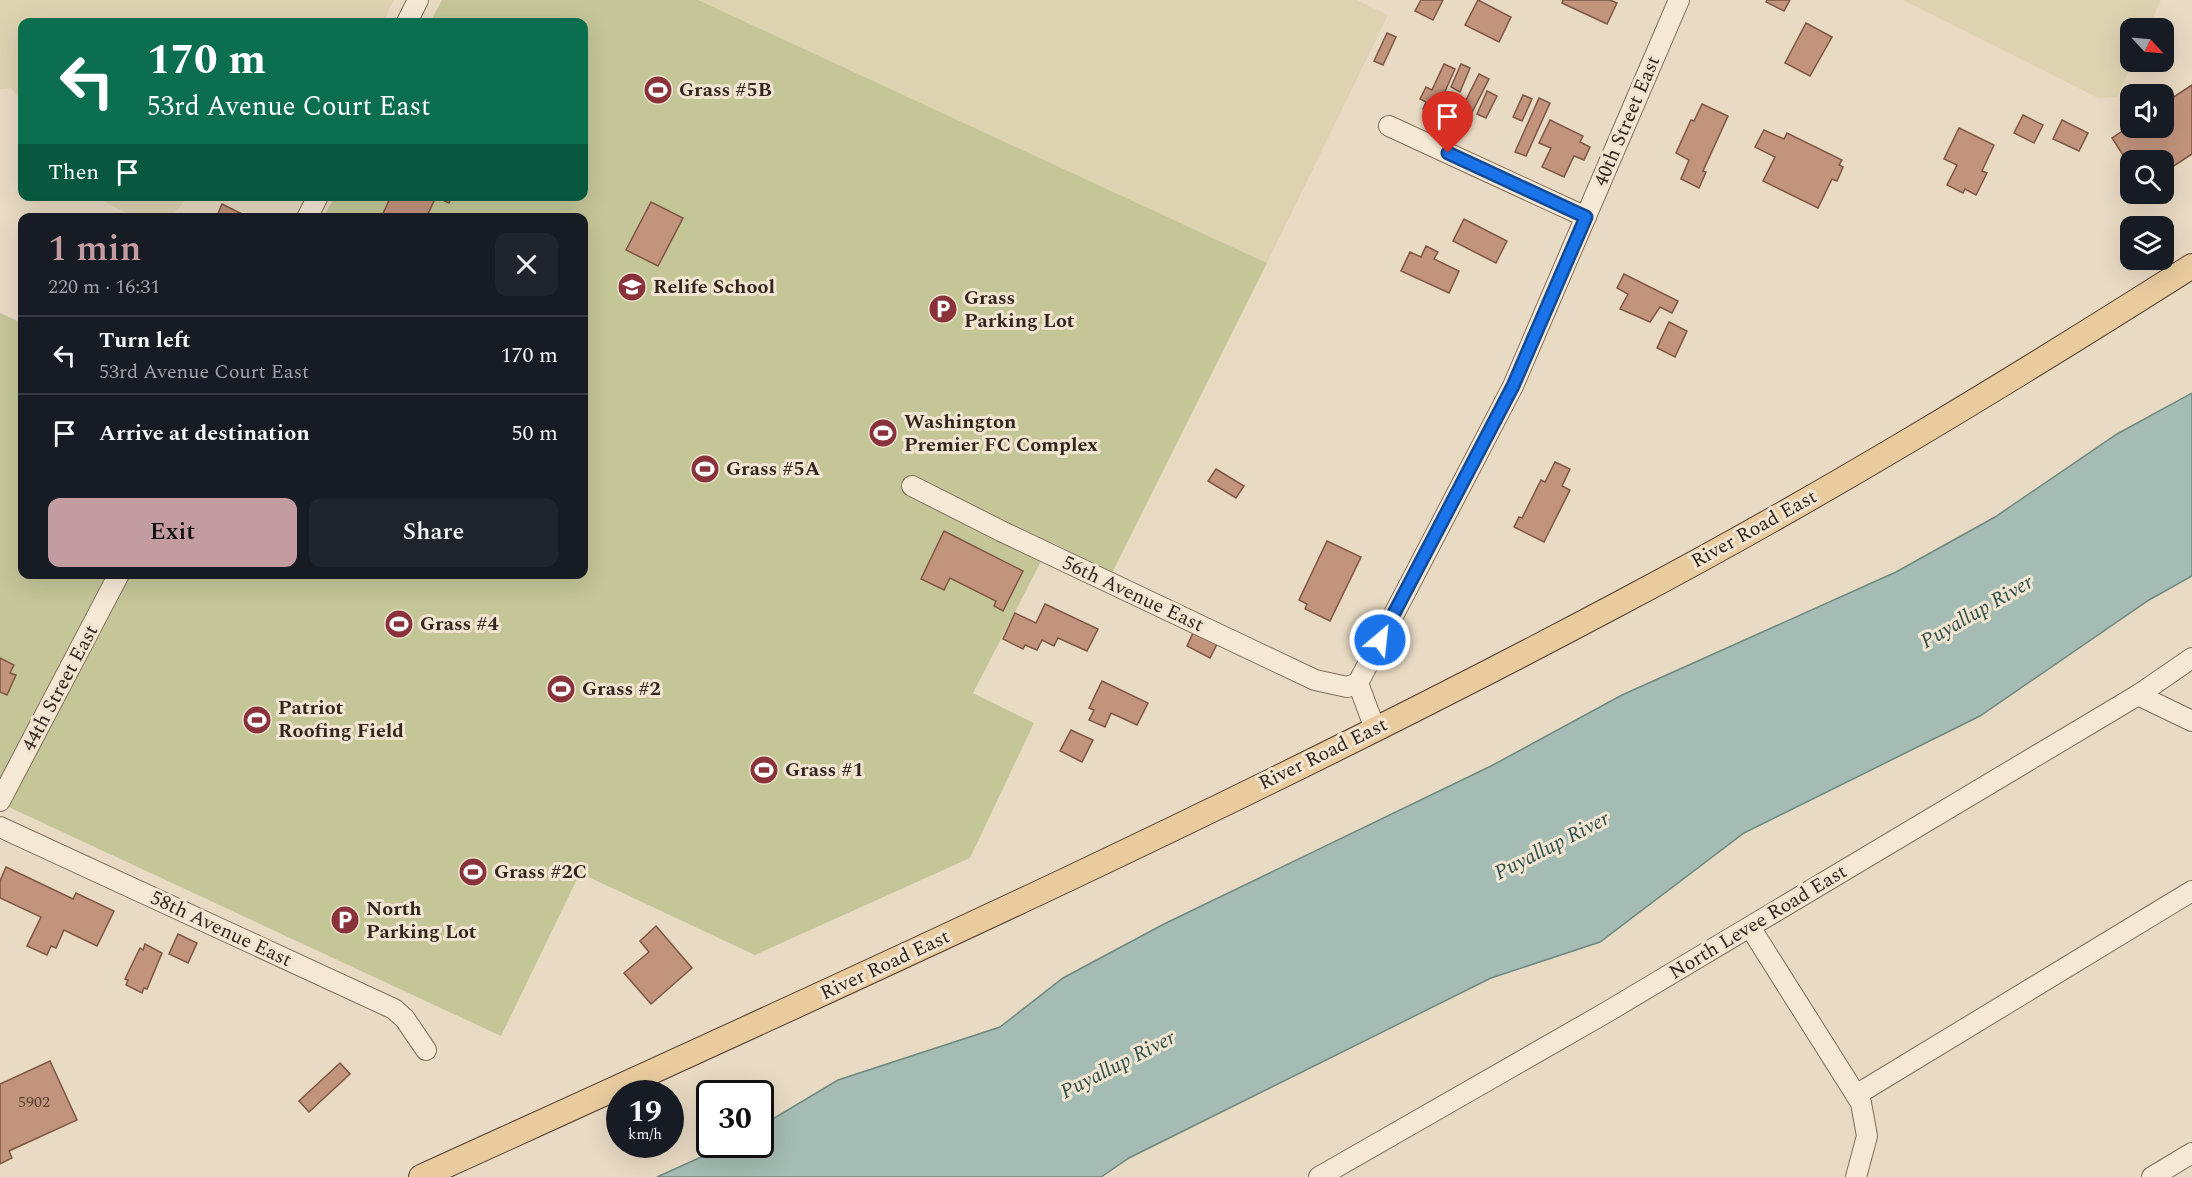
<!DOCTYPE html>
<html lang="en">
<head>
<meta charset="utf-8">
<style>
  :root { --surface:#171b24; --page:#20242c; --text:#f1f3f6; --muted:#9ea1a6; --line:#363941; --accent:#c39ca1 }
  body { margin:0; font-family:Spectral,serif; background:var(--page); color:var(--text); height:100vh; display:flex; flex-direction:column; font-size:22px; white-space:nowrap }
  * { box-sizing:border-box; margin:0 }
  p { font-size:20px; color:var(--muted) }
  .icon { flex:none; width:33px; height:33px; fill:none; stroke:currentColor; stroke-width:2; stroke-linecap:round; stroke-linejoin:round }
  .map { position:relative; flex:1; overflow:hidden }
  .side { position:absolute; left:18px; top:213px; width:570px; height:366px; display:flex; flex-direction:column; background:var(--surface); border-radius:12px; box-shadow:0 6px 24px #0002 }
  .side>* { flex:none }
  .banner { position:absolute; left:18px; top:18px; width:570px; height:183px; border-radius:12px; box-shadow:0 6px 24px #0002; background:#0b6e4f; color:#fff; overflow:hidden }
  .needle { width:39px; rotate:116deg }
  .buttons { position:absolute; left:2120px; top:18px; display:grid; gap:12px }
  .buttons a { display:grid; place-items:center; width:54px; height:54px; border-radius:12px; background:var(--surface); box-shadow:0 6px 24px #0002; font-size:30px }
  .speed { position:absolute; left:606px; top:1080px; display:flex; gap:12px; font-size:30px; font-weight:700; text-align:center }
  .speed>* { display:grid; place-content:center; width:78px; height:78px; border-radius:50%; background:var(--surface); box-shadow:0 6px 24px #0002; line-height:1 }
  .speed small { font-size:15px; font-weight:400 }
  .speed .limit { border:3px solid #111; border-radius:9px; background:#fff; color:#111 }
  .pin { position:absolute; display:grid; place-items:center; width:51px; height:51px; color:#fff; margin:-62px -26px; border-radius:50% 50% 50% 0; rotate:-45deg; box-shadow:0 0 6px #0007 }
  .pin .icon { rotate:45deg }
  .me { position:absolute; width:66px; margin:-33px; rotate:28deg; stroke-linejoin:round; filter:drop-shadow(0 0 4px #0008) }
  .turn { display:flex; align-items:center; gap:21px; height:126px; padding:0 30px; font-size:27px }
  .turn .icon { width:78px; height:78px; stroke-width:2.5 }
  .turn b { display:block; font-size:42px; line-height:51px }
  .then { display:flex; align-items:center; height:57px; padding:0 30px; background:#0003; gap:12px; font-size:22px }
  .round { display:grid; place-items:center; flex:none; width:63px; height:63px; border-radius:12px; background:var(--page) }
  .head { display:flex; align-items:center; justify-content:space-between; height:102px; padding:0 30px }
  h1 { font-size:36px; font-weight:600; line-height:45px; color:var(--accent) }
  .action { display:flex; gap:12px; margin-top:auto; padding:12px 30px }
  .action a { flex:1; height:69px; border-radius:12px; background:var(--accent); color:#111; font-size:24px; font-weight:600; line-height:69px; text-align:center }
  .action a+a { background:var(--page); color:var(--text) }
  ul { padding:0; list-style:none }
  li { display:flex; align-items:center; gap:18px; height:78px; padding:0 30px; border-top:2px solid var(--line) }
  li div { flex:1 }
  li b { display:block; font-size:22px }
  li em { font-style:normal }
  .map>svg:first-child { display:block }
</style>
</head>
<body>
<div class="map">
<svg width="2192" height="1177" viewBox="0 0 2192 1177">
  <rect width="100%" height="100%" fill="#e9dac3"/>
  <g fill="#ded3b1">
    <path d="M0 0H394L383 22H22V102L11 88 0 89Z"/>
    <path d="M698 0H1357L1388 15 1267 263Z"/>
    <path d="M1903 0H2161L2148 28H2130V62H2133L2117 97 2098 98Z"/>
    <path d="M95 197 188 196V197L171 217 137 218Z"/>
  </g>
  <path fill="#c4c698" d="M442 0H698L1267 263 1112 573 1051 542 973 693 1034 723 970 858 755 955 580 873 501 1036 0 803V313L22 323V574H584V218L323 217 335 197 584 196V22H430Z"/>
  <path fill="#a4bcb3" stroke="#6d8980" stroke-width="1.5" d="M2192 393V576L2149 600 1980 716 1744 833 1600 942 1491 978 1129 1158 1101 1177H657L728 1145 760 1144 761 1126 838 1080 1000 1027 1063 978 1164 924 1491 766 1622 695 1896 572 1995 517 2117 434Z"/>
  <g fill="#c3947c" stroke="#7e5644" stroke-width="1.5">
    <path d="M1421 0H1443L1433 20 1415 11Z"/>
    <path d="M1478 0 1511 17 1499 42 1465 25Z"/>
    <path d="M1563 0H1610L1617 3 1607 24 1562 3Z"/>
    <path d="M1767 0H1790L1784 11 1766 2Z"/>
    <path d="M1806 23 1832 37 1810 76 1785 63Z"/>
    <path d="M1387 33 1396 37 1383 65 1374 61Z"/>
    <path d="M1444 64 1455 69 1435 114 1423 109 1426 102 1420 99 1426 87 1432 90Z"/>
    <path d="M1461 64 1470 68 1460 92 1451 87Z"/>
    <path d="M1479 74 1489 79 1464 128 1448 120 1457 103 1463 106Z"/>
    <path d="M2192 85V154L2163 173V160H2130V166L2112 138 2130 126 2163 128V104Z"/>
    <path d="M1487 91 1497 96 1486 118 1477 114Z"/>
    <path d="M1523 95 1532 99 1522 121 1513 117Z"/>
    <path d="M1539 98 1550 103 1526 156 1515 152Z"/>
    <path d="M1702 104 1728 116 1703 171 1706 172 1699 188 1681 179 1689 160 1676 153 1691 120 1694 121Z"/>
    <path d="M2023 115 2043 125 2034 143 2014 133Z"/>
    <path d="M1550 120 1583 136 1580 142 1590 147 1584 160 1574 156 1564 177 1542 167 1551 148 1539 143Z"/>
    <path d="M2062 120 2088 133 2079 151 2053 139Z"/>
    <path d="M1959 128 1994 145 1982 171 1987 173 1976 195 1965 189 1963 193 1947 185 1957 165 1944 159Z"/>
    <path d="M1764 130 1784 139 1787 133 1842 160 1839 165 1843 167 1837 181 1832 179 1818 208 1763 181 1775 157 1755 147Z"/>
    <path d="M391 196H452L449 203 436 197 426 218H381Z"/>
    <path d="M651 202 683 218 658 266 626 250Z"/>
    <path d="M222 204 250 218H216Z"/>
    <path d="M1464 219 1507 241 1496 263 1453 241Z"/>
    <path d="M1426 246 1438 252 1434 259 1459 271 1449 293 1401 271 1410 252 1421 257Z"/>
    <path d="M1624 274 1678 301 1672 313 1660 307 1650 322 1620 309 1628 294 1617 288Z"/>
    <path d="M1669 322 1687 331 1675 357 1657 348Z"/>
    <path d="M1555 462 1570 469 1562 486 1570 490 1544 542 1514 527 1519 517 1522 518 1541 480 1545 482Z"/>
    <path d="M1216 469 1244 486 1236 498 1208 481Z"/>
    <path d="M944 531 1023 571 1003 611 994 606 996 601 950 578 944 590 921 579Z"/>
    <path d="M1327 541 1361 557 1330 621 1305 609 1307 604 1299 600Z"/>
    <path d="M1045 604 1098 629 1087 651 1058 638 1054 646 1042 640 1037 650 1025 645 1023 649 1003 639 1015 613 1036 623Z"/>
    <path d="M1193 633 1217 644 1210 658 1187 646Z"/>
    <path d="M0 658 14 665 10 673 16 675 7 695 0 692Z"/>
    <path d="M1102 681 1148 703 1137 725 1111 713 1105 727 1089 720 1094 710 1089 708Z"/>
    <path d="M1071 730 1093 740 1082 762 1060 751Z"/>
    <path d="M6 867 73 899 76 893 114 911 97 946 64 930 56 948 51 946 47 955 27 946 41 917 0 898V881Z"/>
    <path d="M656 926 692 968 651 1004 624 973 649 952 640 941Z"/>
    <path d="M178 934 197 943 188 963 169 954Z"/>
    <path d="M145 944 162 953 147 989 144 988 142 993 126 985 128 980 125 979 140 948 143 950Z"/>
    <path d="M50 1061 77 1120 9 1151 12 1158 0 1164V1084Z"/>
    <path d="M340 1063 350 1074 309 1112 299 1101Z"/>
  </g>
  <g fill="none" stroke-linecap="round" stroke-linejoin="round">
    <g stroke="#816c5b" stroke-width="22">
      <g id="minor">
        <path d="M407 22 418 0"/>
        <path d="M1389 126 1586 217"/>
        <path d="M307 218 318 196"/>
        <path d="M912 486 1001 531 1315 680 1347 687 1358 683"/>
        <path d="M2138 695 2192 721"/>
        <path d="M1375 729 1358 683 1513 386 1679 0"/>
        <path d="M0 801 119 574"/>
        <path d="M0 827 394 1009 405 1019 426 1050"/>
        <path d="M1750 927 1861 1103 1867 1136 1856 1177"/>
        <path d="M1856 1095 2192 891"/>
        <path d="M1319 1177 1607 1012 2138 695 2192 658"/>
        <path d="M2152 1177 2192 1153"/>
      </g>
    </g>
    <g stroke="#4f3c2f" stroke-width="26">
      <path id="major" d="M421 1177C825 993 1230 811 1622 602 1817 499 2006 384 2192 266"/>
    </g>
    <use href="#minor" stroke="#f5e9d5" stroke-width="20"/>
    <use href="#major" stroke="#e9cb9e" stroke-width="24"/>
  </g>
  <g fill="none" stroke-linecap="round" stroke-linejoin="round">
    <g stroke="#114b97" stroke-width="15">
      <path id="route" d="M1380 640 1513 386 1586 217 1448 153"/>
    </g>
    <use href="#route" stroke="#1a73e8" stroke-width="10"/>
  </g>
  <defs>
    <g id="stadium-disc" transform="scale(1.5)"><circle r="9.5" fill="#8a3239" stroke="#f1e5d1"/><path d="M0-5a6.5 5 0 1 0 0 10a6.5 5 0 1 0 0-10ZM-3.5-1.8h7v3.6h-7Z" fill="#fff"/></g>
    <g id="school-disc" transform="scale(1.5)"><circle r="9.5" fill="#8a3239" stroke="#f1e5d1"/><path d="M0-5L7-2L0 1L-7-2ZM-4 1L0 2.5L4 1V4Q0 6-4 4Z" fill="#fff"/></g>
    <g id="parking-disc" transform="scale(1.5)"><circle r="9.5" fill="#8a3239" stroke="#f1e5d1"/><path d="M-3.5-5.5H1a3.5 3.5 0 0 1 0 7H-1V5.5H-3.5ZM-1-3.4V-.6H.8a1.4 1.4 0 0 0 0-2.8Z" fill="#fff"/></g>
  </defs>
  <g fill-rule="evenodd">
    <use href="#stadium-disc" x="658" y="90"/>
    <use href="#school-disc" x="632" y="287"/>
    <use href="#parking-disc" x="943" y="309"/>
    <use href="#stadium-disc" x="883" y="433"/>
    <use href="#stadium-disc" x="705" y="469"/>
    <use href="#stadium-disc" x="399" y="624"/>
    <use href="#stadium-disc" x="561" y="689"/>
    <use href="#stadium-disc" x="257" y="720"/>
    <use href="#stadium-disc" x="764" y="770"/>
    <use href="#stadium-disc" x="473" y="872"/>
    <use href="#parking-disc" x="345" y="920"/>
  </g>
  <g text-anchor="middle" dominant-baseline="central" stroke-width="6" stroke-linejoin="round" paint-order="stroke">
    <g font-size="16" fill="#574236">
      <text x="34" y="1102">5902</text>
    </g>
    <g font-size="20" font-weight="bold" fill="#33261e" stroke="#f1e5d1" text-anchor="start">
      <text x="679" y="90">Grass #5B</text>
      <text x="653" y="287">Relife School</text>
      <text x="964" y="298">Grass<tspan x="964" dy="23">Parking Lot</tspan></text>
      <text x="904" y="422">Washington<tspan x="904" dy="23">Premier FC Complex</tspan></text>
      <text x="726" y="469">Grass #5A</text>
      <text x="420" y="624">Grass #4</text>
      <text x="582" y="689">Grass #2</text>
      <text x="278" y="708">Patriot<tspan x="278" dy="23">Roofing Field</tspan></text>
      <text x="785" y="770">Grass #1</text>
      <text x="494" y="872">Grass #2C</text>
      <text x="366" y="909">North<tspan x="366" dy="23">Parking Lot</tspan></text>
    </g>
    <g font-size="20" fill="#33261e" stroke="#f1e5d1">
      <text transform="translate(1627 121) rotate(-67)">40th Street East</text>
      <text transform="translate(1754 529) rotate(-29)">River Road East</text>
      <text transform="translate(1133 594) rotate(25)">56th Avenue East</text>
      <text transform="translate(60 688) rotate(-62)">44th Street East</text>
      <text transform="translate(1323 754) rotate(-26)">River Road East</text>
      <text transform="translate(1758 922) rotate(-31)">North Levee Road East</text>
      <text transform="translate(221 929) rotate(25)">58th Avenue East</text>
      <text transform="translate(885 965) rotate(-25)">River Road East</text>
    </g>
    <g font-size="21" font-style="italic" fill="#2f514c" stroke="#f1e5d1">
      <text transform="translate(1977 612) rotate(-30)">Puyallup River</text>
      <text transform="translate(1552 846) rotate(-27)">Puyallup River</text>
      <text transform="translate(1118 1065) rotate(-27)">Puyallup River</text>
    </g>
  </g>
</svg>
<div class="buttons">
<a><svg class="needle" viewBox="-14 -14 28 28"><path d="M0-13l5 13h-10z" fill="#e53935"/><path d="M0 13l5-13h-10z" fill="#9ea1a6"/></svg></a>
<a><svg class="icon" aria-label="sound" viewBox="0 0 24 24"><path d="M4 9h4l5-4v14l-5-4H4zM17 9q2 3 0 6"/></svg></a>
<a><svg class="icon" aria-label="search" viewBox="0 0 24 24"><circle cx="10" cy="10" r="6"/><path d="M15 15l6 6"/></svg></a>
<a><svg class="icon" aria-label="layers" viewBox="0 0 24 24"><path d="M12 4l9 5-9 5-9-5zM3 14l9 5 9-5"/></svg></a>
</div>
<div class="speed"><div>19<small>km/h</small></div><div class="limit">30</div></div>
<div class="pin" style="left:1448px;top:153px;background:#d93025"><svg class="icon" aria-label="arrive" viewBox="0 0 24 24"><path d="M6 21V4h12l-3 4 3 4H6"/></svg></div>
<svg class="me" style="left:1380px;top:640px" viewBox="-20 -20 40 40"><circle r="17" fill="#1a73e8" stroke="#fff" stroke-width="3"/><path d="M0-11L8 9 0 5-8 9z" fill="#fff"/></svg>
<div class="banner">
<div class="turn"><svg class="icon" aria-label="left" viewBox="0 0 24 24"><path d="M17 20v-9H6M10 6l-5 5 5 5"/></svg><div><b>170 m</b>53rd Avenue Court East</div></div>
<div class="then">Then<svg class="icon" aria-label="arrive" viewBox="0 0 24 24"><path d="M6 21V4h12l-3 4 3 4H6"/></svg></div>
</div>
<section class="side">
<div class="head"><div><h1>1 min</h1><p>220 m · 16:31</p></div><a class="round"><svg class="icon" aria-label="close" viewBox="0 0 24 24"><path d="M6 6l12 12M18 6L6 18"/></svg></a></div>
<ul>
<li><svg class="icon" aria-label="left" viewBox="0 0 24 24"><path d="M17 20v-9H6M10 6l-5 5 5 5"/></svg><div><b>Turn left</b><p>53rd Avenue Court East</p></div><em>170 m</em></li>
<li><svg class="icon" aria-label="arrive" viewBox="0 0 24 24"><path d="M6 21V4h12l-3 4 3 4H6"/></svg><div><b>Arrive at destination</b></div><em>50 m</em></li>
</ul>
<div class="action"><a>Exit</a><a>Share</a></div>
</section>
</div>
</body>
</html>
